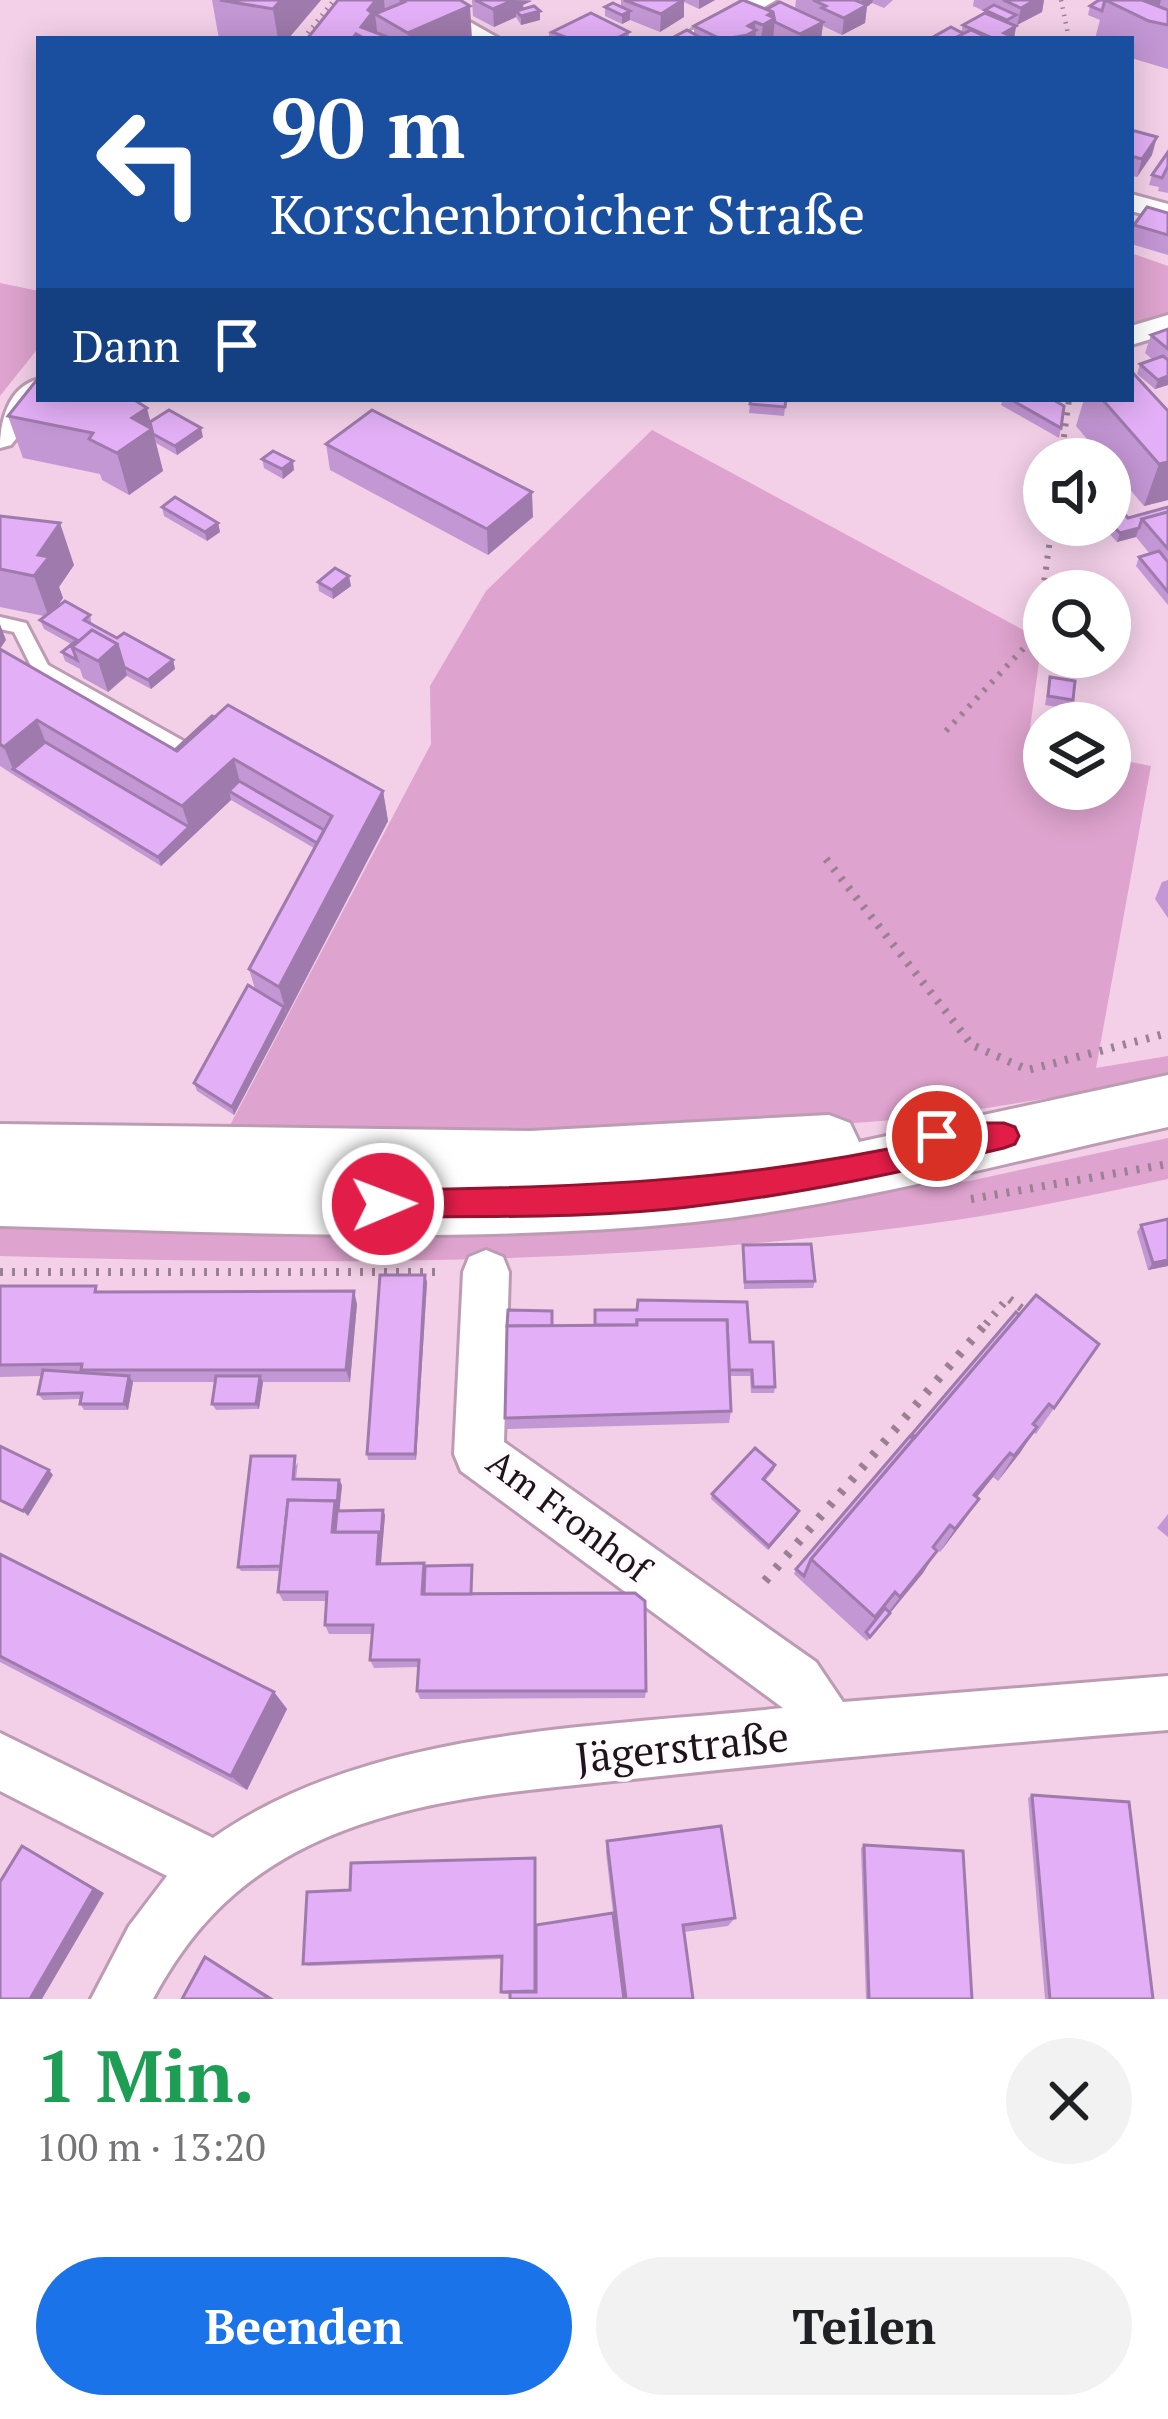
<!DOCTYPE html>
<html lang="de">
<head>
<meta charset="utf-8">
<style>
  :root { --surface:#fff; --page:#f2f2f2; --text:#202124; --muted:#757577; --accent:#1a73e8 }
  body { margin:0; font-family:"PT Serif",serif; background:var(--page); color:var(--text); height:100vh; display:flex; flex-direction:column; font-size:45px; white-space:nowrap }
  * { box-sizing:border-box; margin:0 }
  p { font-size:39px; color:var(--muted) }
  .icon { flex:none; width:66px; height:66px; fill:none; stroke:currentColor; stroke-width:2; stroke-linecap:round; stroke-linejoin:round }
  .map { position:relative; height:1999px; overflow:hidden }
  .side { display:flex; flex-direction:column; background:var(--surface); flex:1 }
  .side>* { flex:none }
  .top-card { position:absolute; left:36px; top:36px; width:1098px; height:366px; border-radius:0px; box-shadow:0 6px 30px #0003; background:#1a4fa0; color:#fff; overflow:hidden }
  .controls { position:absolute; left:1023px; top:438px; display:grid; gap:24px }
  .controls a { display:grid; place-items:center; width:108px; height:108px; border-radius:50%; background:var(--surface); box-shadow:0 6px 30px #0003; font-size:60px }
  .pin { position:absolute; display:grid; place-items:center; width:102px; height:102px; color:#fff; margin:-51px; border:6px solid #fff; border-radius:50%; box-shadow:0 3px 12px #0007 }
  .me { position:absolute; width:132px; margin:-66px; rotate:89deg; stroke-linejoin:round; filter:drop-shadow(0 0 9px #0008) }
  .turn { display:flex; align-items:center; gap:42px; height:252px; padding:0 36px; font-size:54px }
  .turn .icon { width:156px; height:156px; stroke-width:2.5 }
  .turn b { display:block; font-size:84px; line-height:102px }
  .then { display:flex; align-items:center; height:114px; padding:0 36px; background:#0003; gap:24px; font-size:45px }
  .round { display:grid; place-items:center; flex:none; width:126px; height:126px; border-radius:63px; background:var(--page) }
  .head { display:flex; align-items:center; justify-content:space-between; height:204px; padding:0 36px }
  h1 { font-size:72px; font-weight:800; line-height:90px; color:#1e9e55 }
  .cta { display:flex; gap:24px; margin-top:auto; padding:24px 36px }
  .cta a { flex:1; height:138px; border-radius:72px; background:var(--accent); color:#fff; font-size:48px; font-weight:800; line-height:138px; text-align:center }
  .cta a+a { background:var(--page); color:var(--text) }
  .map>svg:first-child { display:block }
</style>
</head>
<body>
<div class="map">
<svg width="1168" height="1999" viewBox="0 0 1168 1999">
  <rect width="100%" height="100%" fill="#f3d0e8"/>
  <g fill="#dea3ce">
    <path d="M1131 253 1168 266V315L1131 327Z"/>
    <path d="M0 283 39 291V347L0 396Z"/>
    <path d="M652 430 1042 640 1028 743 1044 746V789H1110V758L1151 766 1096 1068 1168 1056V1072L1086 1092 931 1117 716 1134 609 1127 438 1132 228 1129 431 744 430 686 486 591Z"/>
    <path d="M1168 1138V1179C1100 1193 1031 1209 963 1219 644 1266 320 1266 0 1256V1217L674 1215 969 1181Z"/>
  </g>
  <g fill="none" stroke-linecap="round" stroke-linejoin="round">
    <g stroke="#bd9cb3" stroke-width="6">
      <path id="service" d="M0 617 26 623 48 665 187 743 189 748 187 753H173L35 674 14 632 0 629Z"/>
    </g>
    <g stroke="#bd9cb3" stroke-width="6">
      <g id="minor">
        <path d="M400 0H431L500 39H468Z"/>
        <path d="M745 0H776L709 39H677Z"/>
        <path d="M1131 194 1168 204V221L1131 211Z"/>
        <path d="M1168 315V334L1131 345V326Z"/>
        <path d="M39 379V399H48L11 445 0 448C0 421 8 387 39 379Z"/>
        <path d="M486 1250 503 1257 509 1272 504 1442 816 1662 843 1702 1168 1676V1730C992 1744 817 1759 642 1778 525 1791 402 1796 296 1852 231 1887 188 1934 153 1999H91L129 1926 167 1876 0 1791V1733L213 1838C370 1727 598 1728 783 1708L461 1471 454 1454 463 1272 469 1257Z"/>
      </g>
    </g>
    <g stroke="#bd9cb3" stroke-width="6">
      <path id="secondary" d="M1168 1075V1127C1011 1161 854 1205 694 1222 464 1245 231 1232 0 1226V1124L531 1131 829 1115 850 1123 859 1142Z"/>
    </g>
    <g stroke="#9a8192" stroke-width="4.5" stroke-dasharray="1.5 6" stroke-linecap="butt">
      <path d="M1061 0 1069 39"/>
      <path d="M303 39 334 0"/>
    </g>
    <g stroke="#9a8192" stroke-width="6" stroke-dasharray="3 8" stroke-linecap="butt">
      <path d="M1061 459 1069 399"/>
      <path d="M946 731 1037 634 1052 525"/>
    </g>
    <g stroke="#9a8192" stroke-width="8" stroke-dasharray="3 9" stroke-linecap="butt">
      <path d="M826 859 972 1045 1028 1070 1168 1033"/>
      <path d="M971 1199 1168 1164"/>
      <path d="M0 1272H442"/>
      <path d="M986 1324 1008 1298 1029 1314"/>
    </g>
    <path stroke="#9a8192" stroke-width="9" stroke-dasharray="4.5 12" stroke-linecap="butt" d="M765 1581 988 1321"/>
    <use href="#service" fill="#fff" fill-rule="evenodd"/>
    <use href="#minor" fill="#fff" fill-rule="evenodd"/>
    <use href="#secondary" fill="#fff" fill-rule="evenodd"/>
  </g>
  <g fill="#c396d4">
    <path d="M212 0H321L288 39H219Z"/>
    <path d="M338 0H460L472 38 475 39H307Z"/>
    <path d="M472 0H532L523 5 524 9 540 20 521 25 516 17 494 27 473 16Z"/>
    <path d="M621 0H715L699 9 684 2V17L660 32 630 20 622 24 605 16V7H621Z"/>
    <path d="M796 0H893L884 8 872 3 867 6 865 23 842 35 823 26 821 39H670L694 34V26L767 9H795Z"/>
    <path d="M974 0H1044L1042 12 1017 25H1013L1016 26 1014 39H935V36L961 33 963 25 984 13V11L973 6Z"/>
    <path d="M1099 0H1168V69L1131 58V39H1095L1100 20 1088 15 1090 6Z"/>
    <path d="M552 32H629V39H549V33Z"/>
    <path d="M1131 130 1152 155 1137 177 1131 176Z"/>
    <path d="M1168 152V193L1158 191 1159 187 1149 185 1152 175Z"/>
    <path d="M1168 213V255L1131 244V221L1136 222Z"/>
    <path d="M1168 329V385L1155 389 1137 374 1140 364 1153 360 1145 353 1151 335Z"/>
    <path d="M786 399 784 416 749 413 750 404Z"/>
    <path d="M1003 399H1052L1061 428 1059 438 1001 405Z"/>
    <path d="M1084 399H1131L1168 411V500L1144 506 1110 466V459H1104L1076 426Z"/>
    <path d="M8 416 150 422 203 437 177 455 156 443 163 471 129 495 102 480 100 474 23 458Z"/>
    <path d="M326 444 533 517 488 555 330 470Z"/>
    <path d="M262 459 294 470 283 479 264 468Z"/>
    <path d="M162 507 218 523 220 532 207 541 164 516Z"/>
    <path d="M1168 507V605L1136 566 1139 557 1150 554 1136 537 1117 542 1108 532 1096 535 1088 525H1110V509L1128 518Z"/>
    <path d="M0 516 74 565 59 587 63 598 57 606 90 615 92 625 117 638 173 660 175 669 151 689 127 676 108 692 83 678 80 669 65 661 62 652 71 644 44 629 40 620 44 616 0 607Z"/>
    <path d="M318 582 351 586 333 599 319 591Z"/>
    <path d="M0 649 175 750 212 716 383 791 388 821 234 1115 197 1091 194 1083 255 989 249 969 314 848 231 800 161 866 17 777 0 766Z"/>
    <path d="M1050 677 1073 700 1070 709 1045 705Z"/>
    <path d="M1168 880V918L1155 899 1162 882Z"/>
    <path d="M1168 1219V1266L1148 1270 1137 1232 1141 1225Z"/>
    <path d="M743 1245 815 1281 813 1288 744 1289Z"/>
    <path d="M427 1282 416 1460H368L367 1454Z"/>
    <path d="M0 1286 357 1304 350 1382H263L259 1409 216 1410 212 1404 215 1382H133L128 1410H84L80 1404 81 1399 43 1400 38 1394 41 1376 0 1377Z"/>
    <path d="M1019 1315 1099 1344 1036 1434 1034 1433 998 1481 993 1477 977 1497 963 1522 940 1552 935 1548 923 1573 867 1641 794 1574 796 1569 912 1434Z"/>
    <path d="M552 1326 750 1342 775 1387 774 1393H751L750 1376H729L731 1411 729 1423 506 1429 505 1418Z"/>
    <path d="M298 1462 296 1479 342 1485 339 1511 385 1515 381 1564 425 1568 472 1565V1594L646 1691 645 1698 420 1699 417 1691 419 1667 374 1668 370 1660 372 1634H329L325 1625 327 1601H283L278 1592 280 1571H241L238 1567Z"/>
    <path d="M775 1465 774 1470 765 1481 799 1511 797 1516 768 1550 711 1499 712 1494Z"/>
    <path d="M1168 1514V1537L1157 1528Z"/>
    <path d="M0 1554 274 1692 287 1709 247 1790 0 1662Z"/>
    <path d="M1032 1795 1153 1999H1045L1028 1798Z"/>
    <path d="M607 1841 735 1918 728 1926 684 1932 693 1999H510V1994H503L501 1992 502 1959 308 1966 303 1964 350 1890 536 1862V1925L613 1913 606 1852Z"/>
    <path d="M864 1845 972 1999H866L861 1848Z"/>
  </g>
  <g fill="#9f7aac">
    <path d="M281 0H321L288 39H278L273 9Z"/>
    <path d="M376 0H384L386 20 375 14 378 39 361 27 368 10Z"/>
    <path d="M514 0 532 1 523 5 524 14 516 11V17L494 27 493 9Z"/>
    <path d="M684 0V17L660 32 661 14Z"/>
    <path d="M699 0H715L699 9Z"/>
    <path d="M862 0H873L872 3 867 6 865 23 842 35 844 18Z"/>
    <path d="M1031 0H1044L1042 12 1017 25 1021 8Z"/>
    <path d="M1138 0H1161L1155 22Z"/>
    <path d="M470 6 472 39H409L408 33Z"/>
    <path d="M540 11V20L521 25V16Z"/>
    <path d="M630 11V20L622 24V15Z"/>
    <path d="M773 12 775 18 773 39H761L763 25 768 15Z"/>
    <path d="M755 22 756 39H725L748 26Z"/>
    <path d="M823 22 821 39H800V34Z"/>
    <path d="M1016 26 1014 39H1003L1004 33Z"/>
    <path d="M1157 137 1152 155 1137 177 1142 159Z"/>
    <path d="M1168 376V385L1155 389 1158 380Z"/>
    <path d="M147 408 163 471 129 495 117 453 132 418Z"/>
    <path d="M201 428 203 437 177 455 175 446Z"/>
    <path d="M293 461 294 470 283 479 282 469Z"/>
    <path d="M1168 462V500L1144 506 1159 464Z"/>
    <path d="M532 492 533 517 488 555 487 529Z"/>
    <path d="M1111 522 1108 532 1096 535 1099 525H1110Z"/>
    <path d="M60 523 74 565 59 587 63 598 49 618 34 576 38 555Z"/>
    <path d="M218 523 220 532 207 541 205 532Z"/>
    <path d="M1139 528 1136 537 1117 542 1120 533Z"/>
    <path d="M349 576 351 586 333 599 332 590Z"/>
    <path d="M0 624 6 640 0 649Z"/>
    <path d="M117 644 127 675 108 692 98 661Z"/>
    <path d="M173 660 175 669 151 689 148 680Z"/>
    <path d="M37 720 49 751 13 769 4 747Z"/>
    <path d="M234 759 242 790 229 791 231 800 161 866 158 857 189 827 182 806Z"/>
    <path d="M383 791 388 821 287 1015 279 987Z"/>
    <path d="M284 1007 287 1015 234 1115 232 1107Z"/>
    <path d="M1168 1260V1266L1148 1270 1153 1263Z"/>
    <path d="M425 1275 427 1282 416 1460 415 1454Z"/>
    <path d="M354 1291 357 1304 350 1382 346 1370Z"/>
    <path d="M129 1376 133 1382 128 1410 124 1404Z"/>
    <path d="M260 1376 263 1382 259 1409 256 1404Z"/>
    <path d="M1037 1427 1020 1453 998 1481 1014 1456Z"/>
    <path d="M1010 1453 993 1477 959 1519 974 1495Z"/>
    <path d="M49 1470 53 1475 28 1516 23 1511Z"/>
    <path d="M339 1480 342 1485 337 1537 332 1532Z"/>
    <path d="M979 1499 963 1522 940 1552 955 1529Z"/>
    <path d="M383 1510 385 1515 380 1573 377 1564Z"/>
    <path d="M799 1511 797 1516 768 1550 769 1546Z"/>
    <path d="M937 1551 923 1573 867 1641 900 1597Z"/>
    <path d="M274 1692 287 1709 247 1790 231 1776Z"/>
    <path d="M22 1846 104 1893 42 1999H30Z"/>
    <path d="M205 1957 212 1960 274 1999H270Z"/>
  </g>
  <g fill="#e3aff6" stroke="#9f7aac" stroke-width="3">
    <path d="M220 0H281L273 9Z"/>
    <path d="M338 0H376L368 10 372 13 361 27 390 38 366 39 356 34 352 39H307Z"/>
    <path d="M400 0H460L470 6 408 33 375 14 404 2Z"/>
    <path d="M475 0H514L493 9Z"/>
    <path d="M624 0H683L661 14Z"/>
    <path d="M743 0 773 12 768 15 775 18 763 25 755 22 748 26 756 30 747 35 725 39H721L694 26Z"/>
    <path d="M813 0H855L867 5 844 18 822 8 826 6Z"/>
    <path d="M1003 0H1035L1021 8Z"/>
    <path d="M1099 0H1105L1102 11 1090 6Z"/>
    <path d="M1105 0H1142L1168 10V25L1149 21Z"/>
    <path d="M780 2 823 22 800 34 775 22 773 12 767 9Z"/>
    <path d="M613 3 630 11 622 15 605 7Z"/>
    <path d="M994 5 1016 15 1007 20 985 10Z"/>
    <path d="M534 6 540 11 521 16 516 11Z"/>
    <path d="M591 13 629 32 615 39H570L552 32Z"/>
    <path d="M985 13 1016 26 1004 33 1011 36 1005 39H995L963 25Z"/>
    <path d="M951 27 964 34 953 39H941L935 36Z"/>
    <path d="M687 30 703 39H670Z"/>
    <path d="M971 30 991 39H953Z"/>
    <path d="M1131 130 1157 137 1142 159 1131 156Z"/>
    <path d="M1168 152V166L1162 178 1152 175Z"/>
    <path d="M1147 207 1168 213V235L1134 225Z"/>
    <path d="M1168 329V349L1151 335Z"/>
    <path d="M1163 356 1168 360V376L1158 380 1140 364Z"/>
    <path d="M1133 373 1168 411V462L1159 464 1102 399H1131V374Z"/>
    <path d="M39 377V399H133L147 408 132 418 152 429 117 453 89 439 93 433 8 416Z"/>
    <path d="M751 399H786L785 407 750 404Z"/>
    <path d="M1010 399H1052L1064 406 1061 428Z"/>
    <path d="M169 410 201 428 175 446 153 434 150 422Z"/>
    <path d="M372 410 532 492 487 529 326 444Z"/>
    <path d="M273 451 293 461 282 469 262 459Z"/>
    <path d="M1071 451 1090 456 1091 459H1071Z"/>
    <path d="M175 497 218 523 205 532 162 507Z"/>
    <path d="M1118 507 1128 518 1168 507V512L1142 519 1139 528 1120 533 1110 523V509Z"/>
    <path d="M1168 512V549L1142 519Z"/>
    <path d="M0 516 60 523 38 555 49 557 34 576 0 569Z"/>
    <path d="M1159 551 1168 562V592L1139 557Z"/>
    <path d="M335 568 349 576 332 590 318 582Z"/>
    <path d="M65 601 90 615 84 620 117 638 124 633 173 660 148 680 124 667 117 644 92 630 72 647 77 660 62 652 77 640 40 620Z"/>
    <path d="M92 630 117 644 98 661 72 647Z"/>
    <path d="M0 649 177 751 228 705 383 791 279 987 249 969 332 816 234 759 182 806 37 720 4 747 0 744Z"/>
    <path d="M1050 677 1075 681 1073 700 1048 696Z"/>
    <path d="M212 716 215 717 177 751 175 750Z"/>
    <path d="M45 742 189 827 158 857 13 769Z"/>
    <path d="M239 781 324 830 317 843 229 791Z"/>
    <path d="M248 985 284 1007 232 1107 194 1083Z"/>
    <path d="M1168 1219V1260L1153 1263 1141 1225Z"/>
    <path d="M811 1244 815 1281 745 1282 743 1245Z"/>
    <path d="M380 1275H425L415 1454H367Z"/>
    <path d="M0 1286H96L95 1292 354 1291 346 1370H81L82 1364 0 1365Z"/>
    <path d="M1036 1295 1099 1344 1054 1408 1049 1404 1033 1424 1037 1427 1014 1456 1010 1453 974 1495 979 1499 955 1529 950 1525 933 1547 937 1551 900 1597 895 1592 875 1617 811 1559Z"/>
    <path d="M638 1300 747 1302 750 1342H773L775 1387H753L752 1370H729L727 1320H637V1325H595V1310H637Z"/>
    <path d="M508 1310 552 1311V1326H507Z"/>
    <path d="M1016 1312 1019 1315 915 1437 912 1434Z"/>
    <path d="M637 1320H727L731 1411 505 1418 507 1326 637 1325Z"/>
    <path d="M43 1370 129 1376 124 1404H80L82 1393 38 1394Z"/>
    <path d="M216 1376H260L256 1404H212Z"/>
    <path d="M910 1436 913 1439 811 1559 804 1576 796 1569Z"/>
    <path d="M0 1446 49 1470 23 1511 0 1500Z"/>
    <path d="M755 1448 775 1465 763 1479 799 1511 769 1546 712 1494Z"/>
    <path d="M251 1456H295L293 1479 339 1480 337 1505 335 1501 288 1500 281 1566 238 1567Z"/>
    <path d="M288 1500 335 1501 332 1532H379L377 1564 424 1563 422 1594 635 1593 645 1601 646 1691H417L419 1660H370L373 1625H325L327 1592H278Z"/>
    <path d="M383 1510 381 1536 379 1532H335L337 1511Z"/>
    <path d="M0 1554 274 1692 231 1776 0 1656Z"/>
    <path d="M472 1565 471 1594H424L425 1566Z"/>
    <path d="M885 1608 890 1613 870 1637 866 1632Z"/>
    <path d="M1032 1795 1129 1802 1153 1999H1050Z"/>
    <path d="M721 1826 735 1918 683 1925 693 1999H626L607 1841Z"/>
    <path d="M864 1845 963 1851 972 1999H869Z"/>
    <path d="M22 1846 94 1889 30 1999H0V1882Z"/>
    <path d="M535 1858V1991L501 1992 502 1956 303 1964 307 1892 350 1890 351 1863Z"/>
    <path d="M613 1913 624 1999H510V1992H536V1925Z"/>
    <path d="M205 1957 270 1999H182Z"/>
  </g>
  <path fill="#e11d48" stroke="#92132f" stroke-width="3" d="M937 1123H1004L1015 1127 1019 1136 1015 1144 1004 1148C902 1172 801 1194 696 1206 593 1219 487 1216 383 1217L373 1213 368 1204 373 1194 383 1190C567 1188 745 1182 925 1141L927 1127Z"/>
  <g text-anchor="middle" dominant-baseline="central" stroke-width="9" stroke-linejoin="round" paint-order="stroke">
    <g font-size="36" fill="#20141c" stroke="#fffbfe">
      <text transform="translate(569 1515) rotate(37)">Am Fronhof</text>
    </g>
    <g font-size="42" fill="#20141c" stroke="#fffbfe">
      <text transform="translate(682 1746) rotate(-6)">Jägerstraße</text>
    </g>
  </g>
</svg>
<div class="controls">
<a><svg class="icon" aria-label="sound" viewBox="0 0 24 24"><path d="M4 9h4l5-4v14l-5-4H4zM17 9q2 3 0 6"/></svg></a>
<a><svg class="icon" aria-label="search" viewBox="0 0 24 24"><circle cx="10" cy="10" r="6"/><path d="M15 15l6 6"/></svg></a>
<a><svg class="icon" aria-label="layers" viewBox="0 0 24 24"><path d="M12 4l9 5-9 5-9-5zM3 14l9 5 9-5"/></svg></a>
</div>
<div class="pin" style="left:937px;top:1136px;background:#d93025"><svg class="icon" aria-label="arrive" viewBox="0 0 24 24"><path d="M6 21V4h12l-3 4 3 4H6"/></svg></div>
<svg class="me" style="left:383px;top:1204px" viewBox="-20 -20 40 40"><circle r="17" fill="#e11d48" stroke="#fff" stroke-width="3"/><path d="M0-11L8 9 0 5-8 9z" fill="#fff"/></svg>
<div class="top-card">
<div class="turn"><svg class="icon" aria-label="left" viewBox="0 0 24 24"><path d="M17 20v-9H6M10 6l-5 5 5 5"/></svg><div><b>90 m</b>Korschenbroicher Straße</div></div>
<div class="then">Dann<svg class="icon" aria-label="arrive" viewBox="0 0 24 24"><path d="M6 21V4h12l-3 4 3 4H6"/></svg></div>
</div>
</div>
<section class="side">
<div class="head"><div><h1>1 Min.</h1><p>100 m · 13:20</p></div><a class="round"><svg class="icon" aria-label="close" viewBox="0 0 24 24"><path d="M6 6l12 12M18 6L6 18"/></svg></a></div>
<div class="cta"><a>Beenden</a><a>Teilen</a></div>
</section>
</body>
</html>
